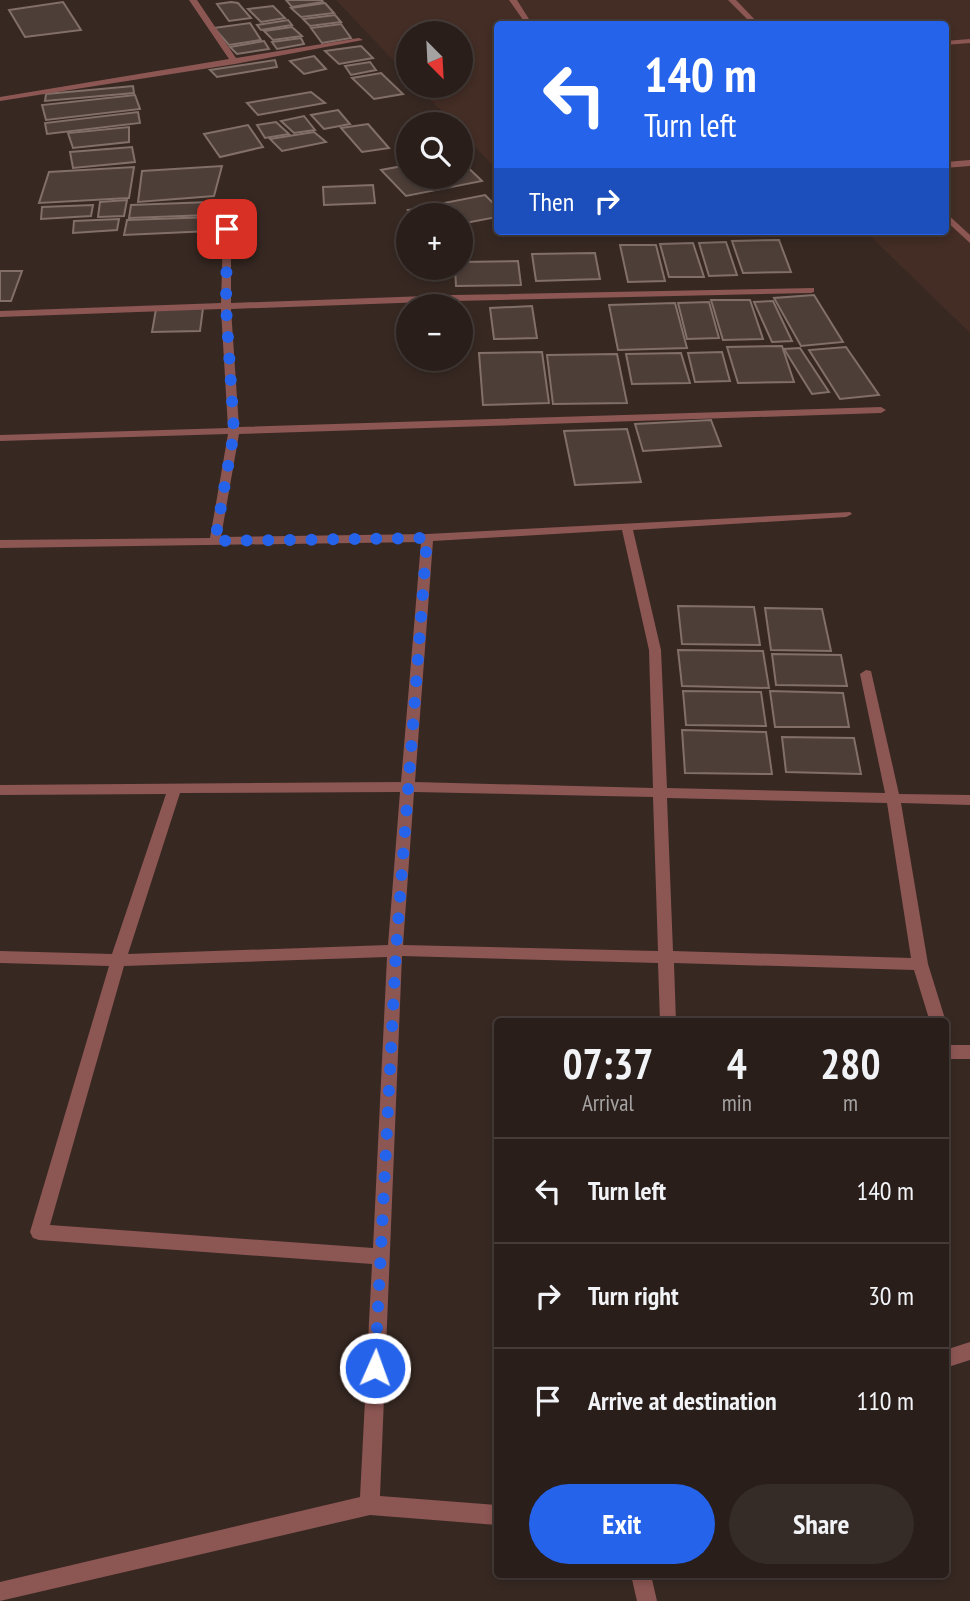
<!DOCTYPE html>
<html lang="en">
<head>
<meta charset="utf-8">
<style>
  :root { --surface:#291e1a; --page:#352b27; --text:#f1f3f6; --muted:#a5a2a2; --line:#453c39; --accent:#2563eb }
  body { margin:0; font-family:"PT Sans Narrow",sans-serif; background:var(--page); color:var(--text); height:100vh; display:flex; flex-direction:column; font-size:26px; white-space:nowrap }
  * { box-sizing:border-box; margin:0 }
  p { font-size:23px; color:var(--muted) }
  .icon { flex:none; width:38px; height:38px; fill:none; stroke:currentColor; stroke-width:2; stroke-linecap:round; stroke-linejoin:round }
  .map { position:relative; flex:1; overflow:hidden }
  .side { position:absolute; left:494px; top:1018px; width:455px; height:560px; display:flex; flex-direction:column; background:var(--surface); border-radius:7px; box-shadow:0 4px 10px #0003,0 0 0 2px var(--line) }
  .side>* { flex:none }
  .guide { position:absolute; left:494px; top:21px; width:455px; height:214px; border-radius:7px; box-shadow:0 4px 10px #0003,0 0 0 2px var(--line); background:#2563eb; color:#fff; overflow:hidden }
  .needle { width:46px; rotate:156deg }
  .fabs { position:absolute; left:396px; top:21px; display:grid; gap:14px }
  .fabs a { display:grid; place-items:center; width:77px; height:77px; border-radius:50%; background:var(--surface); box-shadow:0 4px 10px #0003,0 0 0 2px var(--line); font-size:35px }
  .pin { position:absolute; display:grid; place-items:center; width:60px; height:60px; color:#fff; margin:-30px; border-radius:14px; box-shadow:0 4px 10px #0006 }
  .me { position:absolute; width:77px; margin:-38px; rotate:2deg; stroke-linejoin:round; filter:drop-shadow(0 0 5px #0008) }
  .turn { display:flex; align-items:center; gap:24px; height:147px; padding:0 35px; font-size:32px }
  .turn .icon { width:91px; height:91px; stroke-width:2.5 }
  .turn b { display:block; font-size:49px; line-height:60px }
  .then { display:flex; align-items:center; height:66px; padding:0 35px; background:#0003; gap:14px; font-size:26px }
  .eta { display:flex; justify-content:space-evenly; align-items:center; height:119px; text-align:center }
  .eta b { font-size:42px; font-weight:600; line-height:49px }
  .primary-button { display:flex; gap:14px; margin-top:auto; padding:14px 35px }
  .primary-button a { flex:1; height:80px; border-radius:42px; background:var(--accent); color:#fff; font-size:28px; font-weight:600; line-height:80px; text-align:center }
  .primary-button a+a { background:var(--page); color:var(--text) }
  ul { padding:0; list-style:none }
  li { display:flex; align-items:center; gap:21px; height:105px; padding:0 35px; border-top:2px solid var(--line) }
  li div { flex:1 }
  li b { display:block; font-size:26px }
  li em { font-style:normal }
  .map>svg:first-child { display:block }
</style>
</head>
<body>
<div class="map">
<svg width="970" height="1601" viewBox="0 0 970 1601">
  <rect width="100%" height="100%" fill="#372822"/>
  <path fill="#432d25" d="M336 0H970V333L865 231H945V24H497V170L460 131V124H454L417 86H460V33H408V76Z"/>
  <g fill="#4e3e38" stroke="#816f68" stroke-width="2">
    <path d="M286 0H322L323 2 292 7Z"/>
    <path d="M63 2 81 30 25 37 9 10Z"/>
    <path d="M231 2 238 3 251 18 229 21 217 4Z"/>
    <path d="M325 3 334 13 301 17 291 8Z"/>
    <path d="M273 6 285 18 261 22 248 9Z"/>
    <path d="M335 15 341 22 310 26 303 19Z"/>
    <path d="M288 20 292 25 261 30 257 25Z"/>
    <path d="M250 23 261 40 229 45 214 28Z"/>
    <path d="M341 24 351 38 322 43 311 28Z"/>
    <path d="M292 27 302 36 273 40 264 31Z"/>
    <path d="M301 38 304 44 277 49 272 42Z"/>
    <path d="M264 41 269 49 237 54 230 47Z"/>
    <path d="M361 46 373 58 339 64 325 51Z"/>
    <path d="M314 56 326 69 304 74 290 61Z"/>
    <path d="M275 60 277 67 217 77 210 70Z"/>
    <path d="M370 62 376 70 351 75 345 66Z"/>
    <path d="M381 73 403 94 374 99 352 78Z"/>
    <path d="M133 86 134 93 45 101 46 94Z"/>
    <path d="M311 92 325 103 258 115 247 103Z"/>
    <path d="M135 95 140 109 46 120 42 105Z"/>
    <path d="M338 110 350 124 324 129 311 115Z"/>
    <path d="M138 112 140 123 47 134 45 123Z"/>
    <path d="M304 116 315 130 294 133 281 121Z"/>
    <path d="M276 122 289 134 265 138 257 125Z"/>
    <path d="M368 124 389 148 362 152 341 128Z"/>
    <path d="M248 125 263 147 220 157 204 134Z"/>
    <path d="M129 127V142L73 148 68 133Z"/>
    <path d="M314 132 326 142 282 151 270 139Z"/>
    <path d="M132 147 135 162 73 168 70 152Z"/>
    <path d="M460 160 482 181 406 196 381 170 408 165V177H460Z"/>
    <path d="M222 166 214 196 138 202 142 171Z"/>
    <path d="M134 167 129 198 39 203 49 172Z"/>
    <path d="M373 185 375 203 324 205 323 187Z"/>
    <path d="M485 195 497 207V217L460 224V215H413L408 210Z"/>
    <path d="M127 200 124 216 98 217 100 202Z"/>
    <path d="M210 202 209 215 129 218 131 205Z"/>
    <path d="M93 205 91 216 41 219 42 207Z"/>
    <path d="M211 217 210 231 124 235 127 220Z"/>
    <path d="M119 219 117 230 73 233 74 221Z"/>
    <path d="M779 240 791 272 743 273 732 241Z"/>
    <path d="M726 242 737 275 709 276 699 243Z"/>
    <path d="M693 243 704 277H669L660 244Z"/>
    <path d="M620 245H656L665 281 628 282Z"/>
    <path d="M595 253 600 279 536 281 532 254Z"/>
    <path d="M518 261 521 285 456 286 455 268H460V262Z"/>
    <path d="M0 271H22L11 301H0Z"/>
    <path d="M814 295 843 342 801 346 774 298Z"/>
    <path d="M711 300H750L763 339 723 340Z"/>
    <path d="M773 301 792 341 772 342 754 302Z"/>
    <path d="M709 302 719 338 687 339 678 303Z"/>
    <path d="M675 303 687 348 618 350 609 305Z"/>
    <path d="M532 306 537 338 494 339 490 308Z"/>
    <path d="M203 308 200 331 152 332 156 309Z"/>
    <path d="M782 346 794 382 738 383 727 347Z"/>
    <path d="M846 347 879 395 840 399 809 350Z"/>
    <path d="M800 348 829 392 812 394 784 349Z"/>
    <path d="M542 352 549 403 483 405 479 353Z"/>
    <path d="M722 352 730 381 695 382 688 353Z"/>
    <path d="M681 353 690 383 632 384 626 354Z"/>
    <path d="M617 354 627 403 553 404 547 355Z"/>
    <path d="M711 420 721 446 643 451 635 424Z"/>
    <path d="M627 429 641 482 575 485 564 431Z"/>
    <path d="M678 606 754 607 760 645 682 644Z"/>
    <path d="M765 608 822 609 831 651 771 650Z"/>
    <path d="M678 650 763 651 769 688 682 686Z"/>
    <path d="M772 654 841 655 847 686 776 685Z"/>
    <path d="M683 691 761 692 766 726 686 725Z"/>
    <path d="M770 691 843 693 849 727H775Z"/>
    <path d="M682 730 766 732 772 774 685 773Z"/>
    <path d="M782 737 854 738 861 774 786 772Z"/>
  </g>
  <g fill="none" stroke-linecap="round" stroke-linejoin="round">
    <g fill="#8c5653" fill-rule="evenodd">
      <path d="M189 0H197L236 58 359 38 363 40 235 64 0 101V97L229 59Z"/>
      <path d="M509 0H517L532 24H526Z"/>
      <path d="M728 0H736L759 24H752Z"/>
      <path d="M970 39V43L945 45V41Z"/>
      <path d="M970 160V166L945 168V162Z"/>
      <path d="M224 201 231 203V303L454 295 814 288V292L811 293 454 301 231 309 239 427 881 407 886 410 881 413 239 434 221 537 427 534 850 512 852 514 846 517 633 530 661 650 667 788 885 793 860 674 866 670 871 671 899 794 970 795V805L901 803 928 964 946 1022 945 1024V1022H930L914 970 674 963 676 1022H660L658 963 402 956 380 1496 497 1505V1525L370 1515 0 1601V1582L360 1497 372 1264 39 1240 33 1238 30 1232 109 966 0 963V951L112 954 166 794 0 795V785L401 782 421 542 0 548V540L210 538 228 434 0 441V435L228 428 221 309 0 317V311L221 303ZM622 530 649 650 653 788 415 782 433 541ZM400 792 388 945 128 954 180 793ZM414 792 653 797 658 951 403 945ZM667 798 887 803 911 958 673 951ZM387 957 373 1248 50 1225 124 966Z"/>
      <path d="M945 212 970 235V243L945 220Z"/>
      <rect x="945" y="1045" width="25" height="14"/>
      <path d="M970 1342V1360L945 1368V1350Z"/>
      <path d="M631 1575H651L657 1601H637Z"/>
    </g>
  </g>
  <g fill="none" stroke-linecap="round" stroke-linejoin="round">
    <path stroke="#2563eb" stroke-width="12" stroke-dasharray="0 21.6" d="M227 229 226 306 234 432 215 541 427 538 396 950 375 1368"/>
  </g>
</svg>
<div class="fabs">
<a><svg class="needle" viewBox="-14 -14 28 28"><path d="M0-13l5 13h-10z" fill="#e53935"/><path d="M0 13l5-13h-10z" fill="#a5a2a2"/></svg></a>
<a><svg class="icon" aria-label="search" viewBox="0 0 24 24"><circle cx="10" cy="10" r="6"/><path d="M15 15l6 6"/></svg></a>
<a>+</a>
<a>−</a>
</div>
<div class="pin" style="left:227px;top:229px;background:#d93025"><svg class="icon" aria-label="arrive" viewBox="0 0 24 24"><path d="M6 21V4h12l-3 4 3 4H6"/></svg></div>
<svg class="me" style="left:375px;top:1368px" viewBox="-20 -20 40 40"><circle r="17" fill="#2563eb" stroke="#fff" stroke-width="3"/><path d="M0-11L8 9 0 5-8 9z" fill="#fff"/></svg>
<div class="guide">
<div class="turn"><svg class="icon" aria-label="left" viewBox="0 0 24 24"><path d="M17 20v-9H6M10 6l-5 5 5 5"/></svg><div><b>140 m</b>Turn left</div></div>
<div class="then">Then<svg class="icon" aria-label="right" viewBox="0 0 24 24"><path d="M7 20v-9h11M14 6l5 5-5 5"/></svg></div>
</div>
<section class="side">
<div class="eta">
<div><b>07:37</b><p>Arrival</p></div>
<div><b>4</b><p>min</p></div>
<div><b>280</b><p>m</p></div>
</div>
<ul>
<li><svg class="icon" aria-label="left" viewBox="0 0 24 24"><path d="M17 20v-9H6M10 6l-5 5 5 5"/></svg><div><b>Turn left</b></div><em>140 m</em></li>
<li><svg class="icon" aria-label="right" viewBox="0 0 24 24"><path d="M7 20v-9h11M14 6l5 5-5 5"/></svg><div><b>Turn right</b></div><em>30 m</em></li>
<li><svg class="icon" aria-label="arrive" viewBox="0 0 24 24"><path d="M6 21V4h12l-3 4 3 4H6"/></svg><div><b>Arrive at destination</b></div><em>110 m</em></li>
</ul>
<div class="primary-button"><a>Exit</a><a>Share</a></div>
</section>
</div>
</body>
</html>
